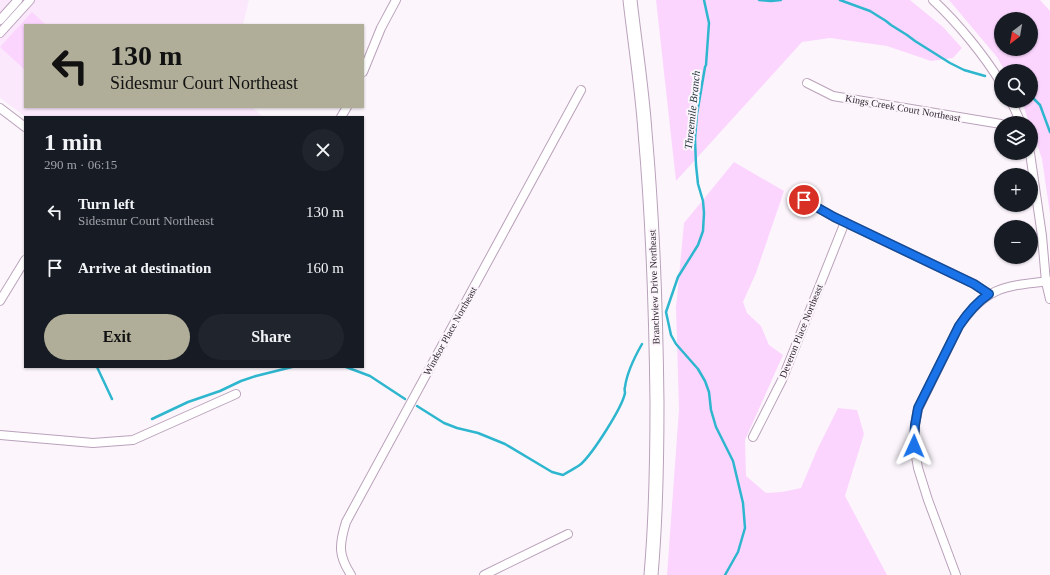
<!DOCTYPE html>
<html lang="en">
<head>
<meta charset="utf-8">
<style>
  :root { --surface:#171b24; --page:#20242c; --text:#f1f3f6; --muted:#9ea1a6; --accent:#b0ae98 }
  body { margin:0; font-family:Georgia,serif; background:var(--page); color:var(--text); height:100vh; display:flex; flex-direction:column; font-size:15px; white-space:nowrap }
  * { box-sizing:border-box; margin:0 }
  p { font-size:13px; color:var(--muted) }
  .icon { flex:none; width:22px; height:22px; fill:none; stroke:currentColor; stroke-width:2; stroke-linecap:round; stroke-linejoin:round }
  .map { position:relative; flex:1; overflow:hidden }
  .details { position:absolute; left:24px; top:116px; width:340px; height:252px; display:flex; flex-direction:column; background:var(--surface); border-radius:0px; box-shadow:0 1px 3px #0004 }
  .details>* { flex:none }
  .hud { position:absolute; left:24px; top:24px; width:340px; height:84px; border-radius:0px; box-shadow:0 1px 3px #0004; background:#b0ae98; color:#111; overflow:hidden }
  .needle { width:26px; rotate:211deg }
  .buttons { position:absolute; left:994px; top:12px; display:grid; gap:8px }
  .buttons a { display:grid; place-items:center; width:44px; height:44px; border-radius:50%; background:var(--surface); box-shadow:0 1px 3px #0004; font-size:20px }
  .pin { position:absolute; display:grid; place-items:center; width:34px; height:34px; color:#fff; margin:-17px; border:2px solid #fff; border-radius:50%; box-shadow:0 1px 4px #0007 }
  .me { position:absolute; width:44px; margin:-22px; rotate:1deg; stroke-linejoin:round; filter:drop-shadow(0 0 3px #0008) }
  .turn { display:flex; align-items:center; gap:14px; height:84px; padding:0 20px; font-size:18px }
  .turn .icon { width:52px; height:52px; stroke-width:2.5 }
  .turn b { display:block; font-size:28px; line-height:34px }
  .round { display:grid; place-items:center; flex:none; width:42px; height:42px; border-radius:21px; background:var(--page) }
  .overview { display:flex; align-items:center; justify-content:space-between; height:68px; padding:0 20px }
  h1 { font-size:24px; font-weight:700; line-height:30px }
  .primary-button { display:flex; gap:8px; margin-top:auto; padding:8px 20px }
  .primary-button a { flex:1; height:46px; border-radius:24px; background:var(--accent); color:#111; font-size:16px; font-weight:700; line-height:46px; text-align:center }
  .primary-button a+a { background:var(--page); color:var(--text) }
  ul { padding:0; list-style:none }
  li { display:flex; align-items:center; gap:12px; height:56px; padding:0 20px }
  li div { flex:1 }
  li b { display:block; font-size:15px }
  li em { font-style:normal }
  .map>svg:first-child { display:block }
</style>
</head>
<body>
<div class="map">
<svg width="1050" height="575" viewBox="0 0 1050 575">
  <rect width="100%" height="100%" fill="#fcf6fc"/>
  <path fill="#fbe8fc" d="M0 0H249L243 25H25V107H252L263 117H26L0 98Z"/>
  <g fill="#fbd5fe" fill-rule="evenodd">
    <path d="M656 0H910L943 27 962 48 953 58 931 61 887 46 830 38 802 42 676 181Z"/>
    <path d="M949 0H1040L1050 11V214L1042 159 1031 127V123H1029L1022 101H1031V71H1005L997 57ZM1001 19H1031V49H1001Z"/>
    <path d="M32 12 46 25H25V70L0 47Z"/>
    <path d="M734 162 784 191 756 273 743 302 747 313 761 326 769 345 783 355 745 440 746 476 766 493 782 492 801 488 817 450 838 408 857 410 864 434 845 496 887 575H667L679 409 676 308 684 223Z"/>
  </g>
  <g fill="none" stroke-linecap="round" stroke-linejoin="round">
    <g stroke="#2eb6cf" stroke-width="2.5">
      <path d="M704 0 709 23 706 65 705 67 697 114 695 139 696 165 698 184 703 201 704 213 703 231 698 245 678 277 666 312 671 335 676 344 698 369 705 381 709 392 711 410 716 427 733 461 743 503 745 528 738 552 725 575"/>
      <path d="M759 0 771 1 781 0"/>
      <path d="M840 0 870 11 886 21 891 25 907 35 915 41 950 63 964 70 985 76"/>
      <path d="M1031 96 1040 105 1050 132"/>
      <path d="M97 367 112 399"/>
      <path d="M346 367 370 376 405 399"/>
      <path d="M417 406 444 423 457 428 478 433 505 444 552 472 563 475C569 471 576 468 581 464 593 453 622 408 625 393 625 391 624 389 625 387 627 372 634 358 642 344"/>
      <path d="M152 419 188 402 220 391 241 381 256 376 292 367"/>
    </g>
    <g stroke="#baa1bb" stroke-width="10">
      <g id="street">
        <path d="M933 0C957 22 984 55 1001 83"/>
        <path d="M0 20 18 0"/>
        <path d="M0 33 30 0"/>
        <path d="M363 72 381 28 396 0"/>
        <path d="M807 83 833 96 1001 124"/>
        <path d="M1011 101 1021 123"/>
        <path d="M0 108 25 127"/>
        <path d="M341 117 347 107"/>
        <path d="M1030 153 1042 236 1046 282 1050 299"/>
        <path d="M804 200 834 217 974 284 989 294"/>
        <path d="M0 301 25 260"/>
        <path d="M0 435 93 443 133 440 236 394"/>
        <path d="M753 437 782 380 845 222"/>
        <path d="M351 575C338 555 339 545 346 522L581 90"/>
        <path d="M484 575 568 534"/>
        <path d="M956 575 928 500 918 468 914 445 915 425 918 409 959 326C987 286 1005 286 1050 281"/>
      </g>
    </g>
    <g stroke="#baa1bb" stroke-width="15">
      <path id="primary" d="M630 0C635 44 642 88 645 132 653 222 656 313 657 403 657 460 656 518 651 575"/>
    </g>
    <use href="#street" stroke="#fff" stroke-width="8"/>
    <use href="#primary" stroke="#fff" stroke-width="13"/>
  </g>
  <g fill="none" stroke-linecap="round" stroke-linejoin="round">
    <g stroke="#114b97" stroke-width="10">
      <path id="route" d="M804 200 834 217 974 284 989 294C977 302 967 314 959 326L918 408 915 425 914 446"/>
    </g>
    <use href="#route" stroke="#1a73e8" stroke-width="7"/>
  </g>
  <g text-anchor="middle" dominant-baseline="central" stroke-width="4" stroke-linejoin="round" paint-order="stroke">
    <g font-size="10" fill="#302631" stroke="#fcf6fc">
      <text transform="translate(903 108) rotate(10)">Kings Creek Court Northeast</text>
      <text transform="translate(654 287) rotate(-92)">Branchview Drive Northeast</text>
      <text transform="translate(450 331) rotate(-61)">Windsor Place Northeast</text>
      <text transform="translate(801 331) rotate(-68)">Deveron Place Northeast</text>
    </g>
    <g font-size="11" font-style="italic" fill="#1c3237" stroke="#fcf6fc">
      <text transform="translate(692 110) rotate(-84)">Threemile Branch</text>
    </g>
  </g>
</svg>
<div class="buttons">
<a><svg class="needle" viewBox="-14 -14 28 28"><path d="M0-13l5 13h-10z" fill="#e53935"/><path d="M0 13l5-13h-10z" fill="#9ea1a6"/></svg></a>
<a><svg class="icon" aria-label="search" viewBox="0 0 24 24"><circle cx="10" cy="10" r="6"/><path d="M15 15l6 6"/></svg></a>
<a><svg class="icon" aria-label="layers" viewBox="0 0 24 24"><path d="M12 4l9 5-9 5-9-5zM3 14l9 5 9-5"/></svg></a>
<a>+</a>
<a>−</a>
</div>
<div class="pin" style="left:804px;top:200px;background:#d93025"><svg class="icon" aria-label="arrive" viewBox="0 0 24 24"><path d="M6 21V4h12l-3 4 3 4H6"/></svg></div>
<svg class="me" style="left:914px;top:446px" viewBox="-20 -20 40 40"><path d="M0-17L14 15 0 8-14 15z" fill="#1a73e8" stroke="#fff" stroke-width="4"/></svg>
<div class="hud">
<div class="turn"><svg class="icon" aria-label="left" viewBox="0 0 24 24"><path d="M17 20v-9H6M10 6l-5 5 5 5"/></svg><div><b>130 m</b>Sidesmur Court Northeast</div></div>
</div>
<section class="details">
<div class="overview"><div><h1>1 min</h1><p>290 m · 06:15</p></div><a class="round"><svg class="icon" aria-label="close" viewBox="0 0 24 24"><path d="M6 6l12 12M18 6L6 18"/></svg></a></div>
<ul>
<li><svg class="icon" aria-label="left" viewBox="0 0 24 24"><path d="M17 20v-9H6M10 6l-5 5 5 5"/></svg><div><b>Turn left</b><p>Sidesmur Court Northeast</p></div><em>130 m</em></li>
<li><svg class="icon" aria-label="arrive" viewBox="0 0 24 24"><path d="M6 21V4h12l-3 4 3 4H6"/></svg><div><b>Arrive at destination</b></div><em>160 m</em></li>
</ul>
<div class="primary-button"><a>Exit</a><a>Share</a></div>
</section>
</div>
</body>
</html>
